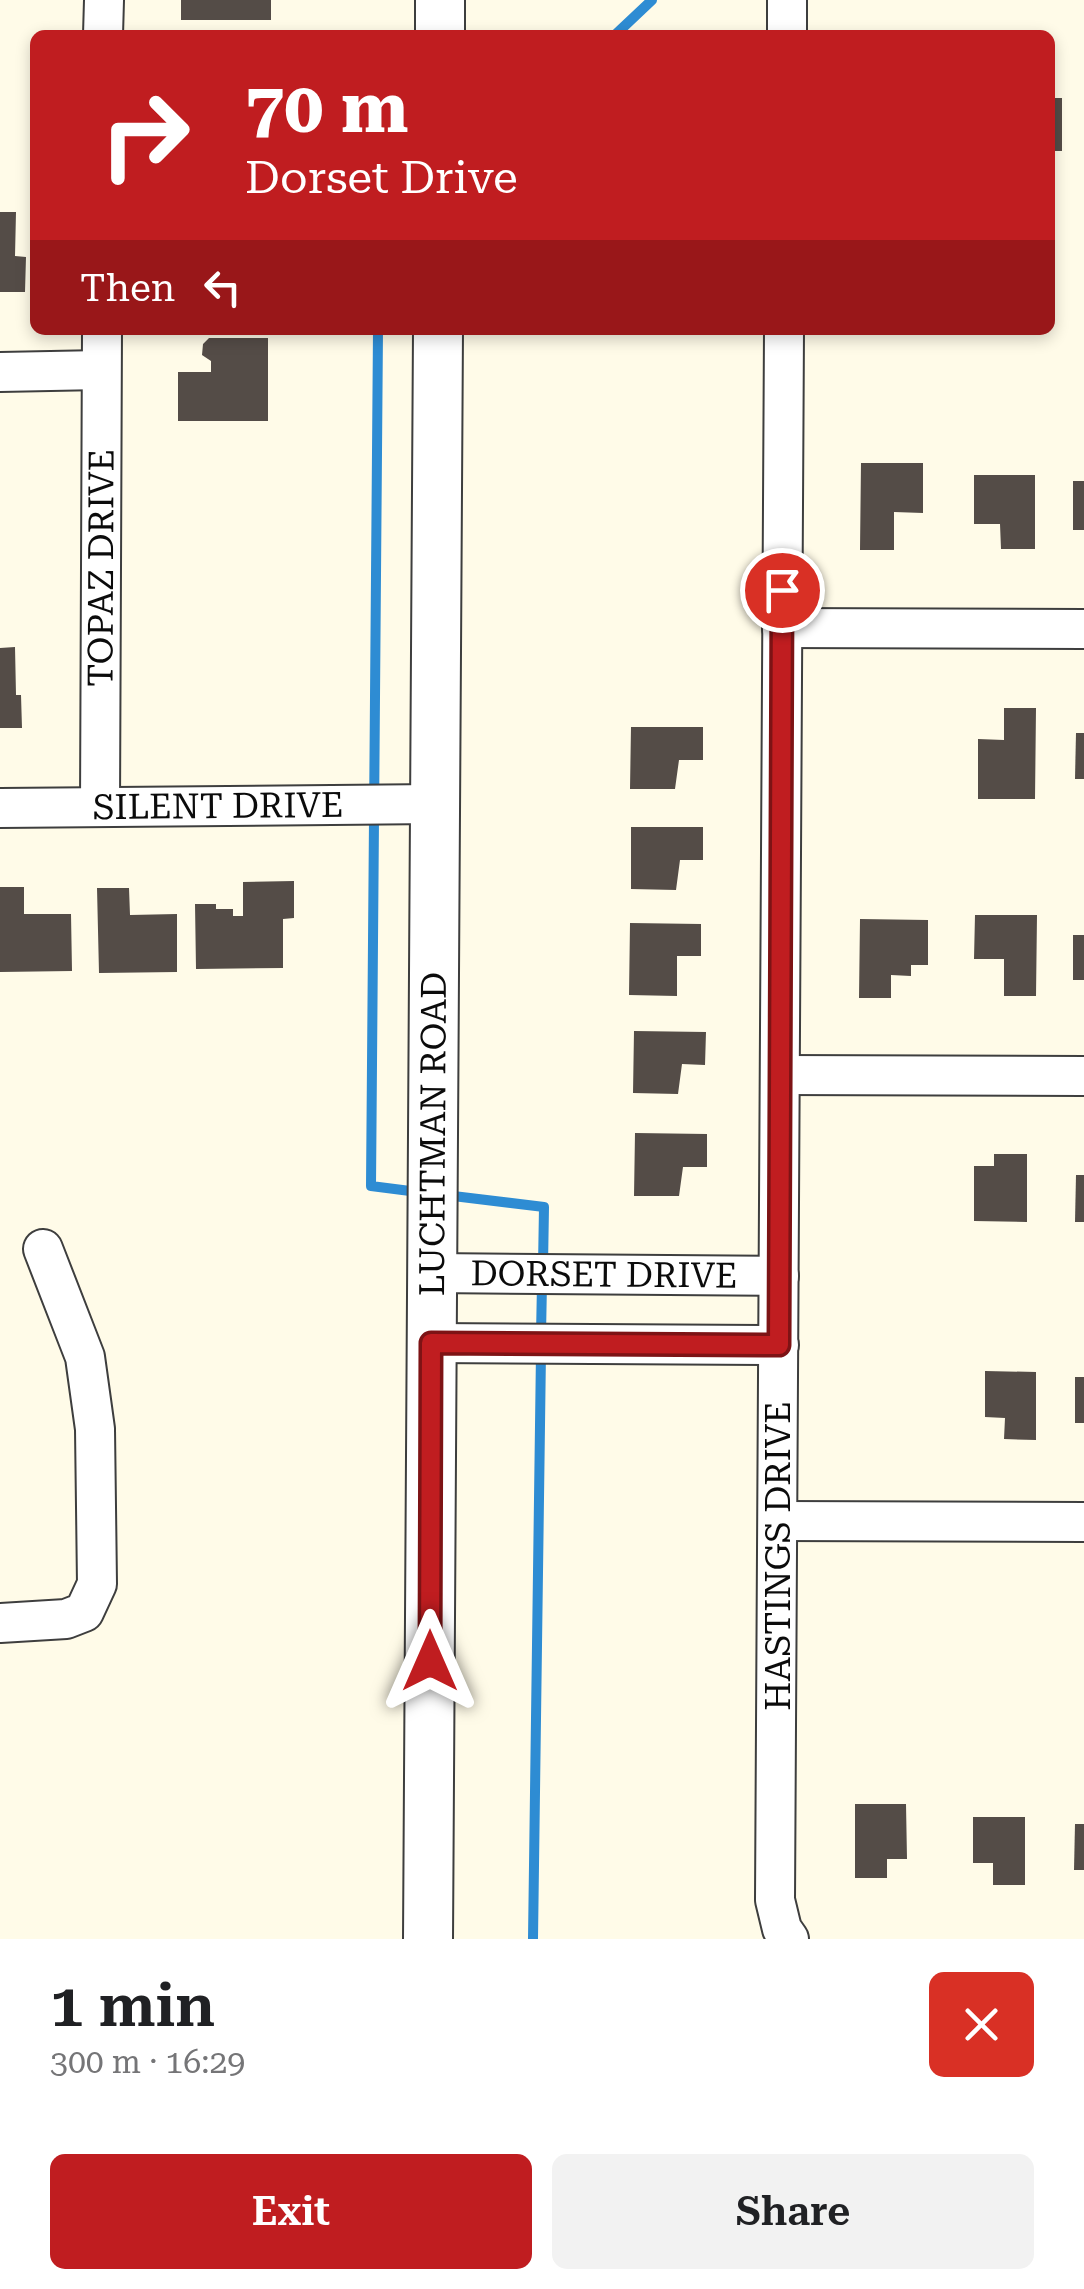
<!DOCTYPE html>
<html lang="en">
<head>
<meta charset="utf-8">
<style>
  :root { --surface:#fff; --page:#f2f2f2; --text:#202124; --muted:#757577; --accent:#c01d20 }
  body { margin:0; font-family:"Roboto Serif",serif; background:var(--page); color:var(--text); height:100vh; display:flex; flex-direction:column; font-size:38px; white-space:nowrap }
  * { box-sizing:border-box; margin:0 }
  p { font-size:32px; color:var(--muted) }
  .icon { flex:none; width:55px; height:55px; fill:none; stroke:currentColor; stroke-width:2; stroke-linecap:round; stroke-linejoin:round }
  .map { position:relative; height:1939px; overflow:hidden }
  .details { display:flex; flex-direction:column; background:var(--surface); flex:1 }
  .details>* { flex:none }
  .top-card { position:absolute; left:30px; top:30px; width:1025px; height:305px; border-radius:15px; box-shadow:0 5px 15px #0003; background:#c01d20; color:#fff; overflow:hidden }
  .pin { position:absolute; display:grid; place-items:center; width:85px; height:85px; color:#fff; margin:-42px; border:5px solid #fff; border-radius:50%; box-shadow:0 2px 10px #0007 }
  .me { position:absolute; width:110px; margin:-55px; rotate:0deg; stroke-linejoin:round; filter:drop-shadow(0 0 8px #0008) }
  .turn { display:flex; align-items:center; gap:35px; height:210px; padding:0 50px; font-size:45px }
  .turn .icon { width:130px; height:130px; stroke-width:2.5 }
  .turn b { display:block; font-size:70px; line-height:85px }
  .then { display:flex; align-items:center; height:95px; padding:0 50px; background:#0003; gap:20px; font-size:38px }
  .round { display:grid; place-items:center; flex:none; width:105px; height:105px; border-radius:15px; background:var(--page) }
  .headline { display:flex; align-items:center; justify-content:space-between; height:170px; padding:0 50px }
  h1 { font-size:60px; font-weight:600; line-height:75px }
  .primary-button { display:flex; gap:20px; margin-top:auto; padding:20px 50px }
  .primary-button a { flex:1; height:115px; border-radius:15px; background:var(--accent); color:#fff; font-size:40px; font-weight:600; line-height:115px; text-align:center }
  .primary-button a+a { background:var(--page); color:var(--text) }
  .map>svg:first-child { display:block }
</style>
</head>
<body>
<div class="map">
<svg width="1084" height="1939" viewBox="0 0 1084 1939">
  <rect width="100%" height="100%" fill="#fffbe8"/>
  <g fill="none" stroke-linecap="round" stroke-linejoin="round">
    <g stroke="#2e8cd3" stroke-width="10">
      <path d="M615 35 652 0"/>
      <path d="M378 330 371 1186 418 1192"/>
      <path d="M445 1195 544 1207 543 1266"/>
      <path d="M541 1335 542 1283"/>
      <path d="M533 1939 541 1352"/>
    </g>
  </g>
  <g fill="#544c47">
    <rect x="181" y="0" width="90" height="20"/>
    <rect x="1050" y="98" width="12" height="53"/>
    <path d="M0 212H16L15 256 26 257 25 292H0Z"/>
    <path d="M209 338H268V421H178V372H211V361L202 355 203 344Z"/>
    <path d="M861 463H923V513L894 512V550H860Z"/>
    <path d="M974 475H1035V549H1001L1000 524H974Z"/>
    <rect x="1073" y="481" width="11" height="49"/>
    <path d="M15 647 16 695H21L22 728H0V648Z"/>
    <path d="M1004 708H1036L1035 799H978V739L1004 740Z"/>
    <path d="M631 727H703V760H679L675 789H630Z"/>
    <path d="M1076 733H1084V779H1075Z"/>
    <path d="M631 827H703V860H680L676 890 631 889Z"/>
    <path d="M294 881V918L283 919V968L196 969 195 904H216V909H233V916H243V882Z"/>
    <path d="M0 887H24V914H71L72 971 0 972Z"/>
    <path d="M97 888H129L130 915 177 914V972L99 973Z"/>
    <path d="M975 915H1037L1036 996H1004V959H974Z"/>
    <path d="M860 919 928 920V965H911V976L891 975V998H859Z"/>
    <path d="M630 923 701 924V956H677V996L629 995Z"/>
    <rect x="1073" y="935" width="11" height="45"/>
    <path d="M634 1031 706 1032 705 1065 682 1064 678 1094 633 1093Z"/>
    <path d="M635 1133 707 1134V1167H683L679 1196H634Z"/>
    <path d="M994 1154H1027V1222L974 1221V1166H994Z"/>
    <path d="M1076 1175H1084V1222H1075Z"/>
    <path d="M985 1371 1036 1372V1440L1004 1439 1005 1418 985 1417Z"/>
    <rect x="1075" y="1377" width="9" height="46"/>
    <path d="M855 1804H906L907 1859H887V1878H855Z"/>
    <path d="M973 1817H1025V1885H993V1863H973Z"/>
    <path d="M1075 1824H1084V1870H1074Z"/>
  </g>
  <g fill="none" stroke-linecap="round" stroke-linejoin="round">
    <g stroke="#3e3e3e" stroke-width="42">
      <g id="minor">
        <path d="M103 35 104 0"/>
        <path d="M787 35V0"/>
        <path d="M784 330 775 1900 782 1929 789 1939"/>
        <path d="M0 372 101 370"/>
        <path d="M782 628 1084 629"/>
        <path id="s1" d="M100 806 102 330"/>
        <path id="s2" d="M0 808 436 804"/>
        <path d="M781 1075 1084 1076"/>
        <path id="s3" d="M432 1273 779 1276"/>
        <path d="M431 1343 779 1345"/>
        <path d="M779 1521 1084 1522"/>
        <path d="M0 1623 66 1619 84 1612 97 1584 95 1429 85 1357 43 1249"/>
      </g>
    </g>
    <g stroke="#3e3e3e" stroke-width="52">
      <g id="tertiary">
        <path d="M440 35V0"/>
        <path id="s4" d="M428 1939 438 330"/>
      </g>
    </g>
    <use href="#minor" stroke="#fff" stroke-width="38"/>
    <use href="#tertiary" stroke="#fff" stroke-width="48"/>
  </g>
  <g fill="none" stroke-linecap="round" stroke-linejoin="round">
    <g stroke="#7d1315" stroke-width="25">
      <path id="route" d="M430 1661 431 1343 779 1345 782 590"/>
    </g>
    <use href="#route" stroke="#c01d20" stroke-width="18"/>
  </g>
  <g text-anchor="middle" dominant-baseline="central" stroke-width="10" stroke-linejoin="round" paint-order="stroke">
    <g font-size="35" fill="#0b0b0b" stroke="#fff">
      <text stroke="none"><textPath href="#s1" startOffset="238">TOPAZ DRIVE</textPath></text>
      <text stroke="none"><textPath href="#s2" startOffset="218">SILENT DRIVE</textPath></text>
      <text stroke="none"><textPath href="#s4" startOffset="805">LUCHTMAN ROAD</textPath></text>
      <text stroke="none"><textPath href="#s3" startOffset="172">DORSET DRIVE</textPath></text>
      <text transform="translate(778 1556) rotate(-90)">HASTINGS DRIVE</text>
    </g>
  </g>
</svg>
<div class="pin" style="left:782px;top:590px;background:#d93025"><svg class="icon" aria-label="arrive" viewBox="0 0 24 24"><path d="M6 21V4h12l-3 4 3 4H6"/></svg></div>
<svg class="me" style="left:430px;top:1661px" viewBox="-20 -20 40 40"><path d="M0-17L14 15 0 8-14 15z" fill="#c01d20" stroke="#fff" stroke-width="4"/></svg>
<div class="top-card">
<div class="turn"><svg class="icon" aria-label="right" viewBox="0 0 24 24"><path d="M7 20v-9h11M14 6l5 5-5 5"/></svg><div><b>70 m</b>Dorset Drive</div></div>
<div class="then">Then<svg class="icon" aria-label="left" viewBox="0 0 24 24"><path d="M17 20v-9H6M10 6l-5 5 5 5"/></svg></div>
</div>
</div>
<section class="details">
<div class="headline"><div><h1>1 min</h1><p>300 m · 16:29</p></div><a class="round" style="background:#d93025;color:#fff"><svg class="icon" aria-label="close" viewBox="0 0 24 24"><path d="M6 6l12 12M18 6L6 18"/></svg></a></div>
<div class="primary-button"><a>Exit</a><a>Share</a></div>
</section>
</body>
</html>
